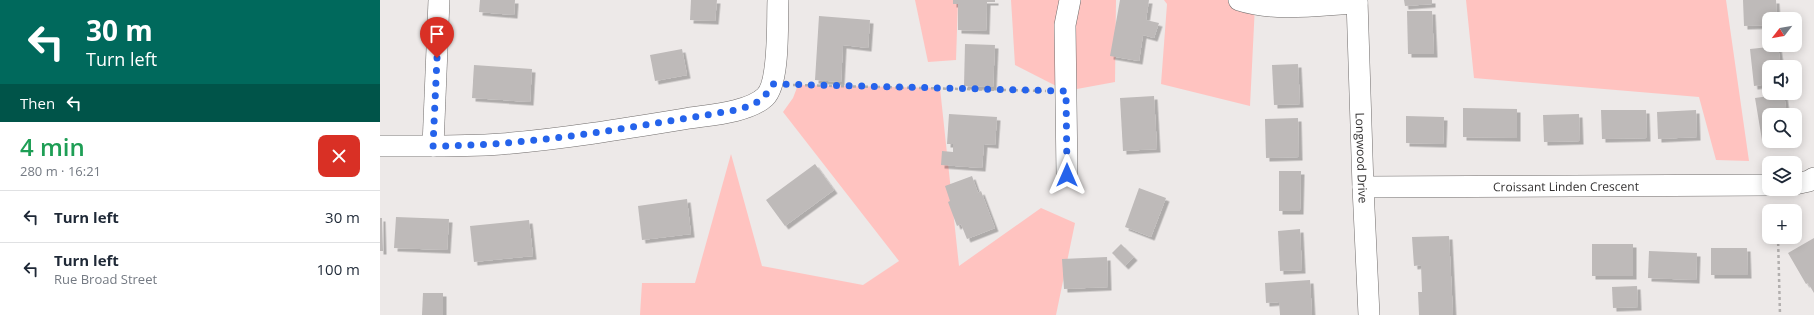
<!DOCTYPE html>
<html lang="en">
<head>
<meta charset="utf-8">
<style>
  :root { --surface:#fff; --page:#f6f6f7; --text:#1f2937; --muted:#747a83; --line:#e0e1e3 }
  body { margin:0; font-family:"Open Sans",sans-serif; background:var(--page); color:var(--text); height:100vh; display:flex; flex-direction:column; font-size:15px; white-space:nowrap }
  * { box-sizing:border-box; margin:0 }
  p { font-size:13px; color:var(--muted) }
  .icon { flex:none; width:22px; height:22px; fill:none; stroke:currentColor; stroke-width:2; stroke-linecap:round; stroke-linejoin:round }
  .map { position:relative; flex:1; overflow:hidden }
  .panel { display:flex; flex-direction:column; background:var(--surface); width:380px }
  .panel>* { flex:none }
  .top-card { background:#00695c; color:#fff; overflow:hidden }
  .needle { width:26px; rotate:239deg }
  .controls { position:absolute; left:1382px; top:12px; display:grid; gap:8px }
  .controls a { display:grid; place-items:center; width:40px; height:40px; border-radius:8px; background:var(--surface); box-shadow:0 2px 10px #0003; font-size:20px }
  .pin { position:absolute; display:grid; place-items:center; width:34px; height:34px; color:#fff; margin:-41px -17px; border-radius:50% 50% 50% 0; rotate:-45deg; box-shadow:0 0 4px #0007 }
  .pin .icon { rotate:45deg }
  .me { position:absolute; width:44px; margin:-22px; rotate:0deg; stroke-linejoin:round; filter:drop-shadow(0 0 3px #0008) }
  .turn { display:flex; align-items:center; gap:14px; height:84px; padding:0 20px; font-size:18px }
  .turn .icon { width:52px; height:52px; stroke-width:2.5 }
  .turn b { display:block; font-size:28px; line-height:34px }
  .then { display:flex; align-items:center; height:38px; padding:0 20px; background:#0003; gap:8px; font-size:15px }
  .round { display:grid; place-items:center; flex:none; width:42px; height:42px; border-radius:8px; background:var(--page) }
  .head { display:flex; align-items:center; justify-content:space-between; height:68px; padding:0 20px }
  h1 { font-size:24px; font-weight:600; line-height:30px; color:#1e9e55 }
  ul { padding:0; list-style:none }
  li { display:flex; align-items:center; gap:12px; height:52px; padding:0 20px; border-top:1px solid var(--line) }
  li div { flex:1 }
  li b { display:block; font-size:15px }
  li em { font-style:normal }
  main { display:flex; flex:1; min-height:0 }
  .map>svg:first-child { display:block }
</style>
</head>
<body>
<main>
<section class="panel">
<div class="top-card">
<div class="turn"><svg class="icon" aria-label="left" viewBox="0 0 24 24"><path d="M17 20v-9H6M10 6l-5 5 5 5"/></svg><div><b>30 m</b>Turn left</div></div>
<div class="then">Then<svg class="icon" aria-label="left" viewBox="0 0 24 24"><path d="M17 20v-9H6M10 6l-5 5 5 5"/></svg></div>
</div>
<div class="head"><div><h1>4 min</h1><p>280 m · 16:21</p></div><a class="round" style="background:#d93025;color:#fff"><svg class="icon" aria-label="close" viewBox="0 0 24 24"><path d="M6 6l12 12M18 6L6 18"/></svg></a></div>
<ul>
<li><svg class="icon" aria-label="left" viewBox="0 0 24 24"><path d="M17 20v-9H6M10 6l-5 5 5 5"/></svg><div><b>Turn left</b></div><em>30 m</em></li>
<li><svg class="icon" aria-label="left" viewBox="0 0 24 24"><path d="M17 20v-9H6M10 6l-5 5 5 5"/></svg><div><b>Turn left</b><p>Rue Broad Street</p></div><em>100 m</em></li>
</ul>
</section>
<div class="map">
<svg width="1434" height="315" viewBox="0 0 1434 315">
  <defs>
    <filter id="shadow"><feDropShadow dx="3.5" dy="3.5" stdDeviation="0" flood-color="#0004"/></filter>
  </defs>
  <rect width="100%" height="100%" fill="#ede9e8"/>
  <g fill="#ffc3c0">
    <path d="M535 0H578L576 60 548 62Z"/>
    <path d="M631 0H736L735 82 686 91 635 65Z"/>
    <path d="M784 0H859L875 5 870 106 781 84 787 4Z"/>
    <path d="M1086 0H1346L1369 161 1336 160 1319 97 1094 78Z"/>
    <path d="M418 85 560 88 579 266 661 208 695 223 676 315H260L262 283H315L351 154 382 266 483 285 519 261 403 112 413 98Z"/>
  </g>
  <g fill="#bebab9" filter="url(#shadow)">
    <path d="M100 0H135L134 15 99 12Z"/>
    <path d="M311 0H337L335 21 310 20Z"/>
    <path d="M573 0H615V2H607L606 31 578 30V4H573Z"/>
    <path d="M740 0H769L766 20 779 23 774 38 763 35 759 61 730 56Z"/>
    <path d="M1024 0H1052V4L1025 6Z"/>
    <path d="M1363 0H1396L1397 19H1389V25L1364 26Z"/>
    <path d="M1027 11H1052L1054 54H1028Z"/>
    <path d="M439 16 490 20 488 48 463 45 461 82 435 80Z"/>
    <path d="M585 44 615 45 613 87 584 86Z"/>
    <path d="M1398 46 1401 67H1389V84L1374 86 1370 49Z"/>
    <path d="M302 49 307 75 275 81 270 55Z"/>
    <path d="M918 64 920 104 894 105 892 65Z"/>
    <path d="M94 65 152 69 150 102 92 98Z"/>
    <path d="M1404 94 1407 115H1389V139L1382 140 1375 98Z"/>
    <path d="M774 96 777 149 743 151 740 98Z"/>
    <path d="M1083 108 1137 109V138L1083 137Z"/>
    <path d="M1221 110H1266L1267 138 1222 139Z"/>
    <path d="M1316 110 1317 137 1278 139 1277 112Z"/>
    <path d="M569 114 617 117 615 145 604 144 602 168 561 165 562 151 573 152V144H567Z"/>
    <path d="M1199 114 1200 141 1164 142 1163 115Z"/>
    <path d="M1026 116 1064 117 1063 144 1026 143Z"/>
    <path d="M918 118 919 157 886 158 885 119Z"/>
    <path d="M435 164 454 190 405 226 386 200Z"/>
    <path d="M899 171H921L920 211H899Z"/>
    <path d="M592 176 598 193 601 191 615 228 587 239 581 224 577 226 568 202 570 201 565 186Z"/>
    <path d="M759 188 786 198 771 237 745 227Z"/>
    <path d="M307 199 311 234 262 240 258 206Z"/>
    <path d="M16 217 69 219 67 250 14 248Z"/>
    <path d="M0 218H2L3 251H0Z"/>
    <path d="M149 220 153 256 94 262 90 226Z"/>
    <path d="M920 229 922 270 900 271 898 231Z"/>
    <path d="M1069 236 1073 315H1039L1038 292H1042L1041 265 1034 266 1032 237Z"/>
    <path d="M1434 238V293L1428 283 1426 284 1408 253Z"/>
    <path d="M741 244 754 257 745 266 732 253Z"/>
    <rect x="1212" y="244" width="41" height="32"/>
    <path d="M1331 248H1367L1368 275H1331Z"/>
    <path d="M1269 251 1317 253 1316 280 1268 278Z"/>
    <path d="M727 257 728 287 684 289 682 259Z"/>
    <path d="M930 280 932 315H900L899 302 886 303 885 283Z"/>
    <path d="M1257 286 1258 307 1233 308 1232 287Z"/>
    <path d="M43 293H63V315H42Z"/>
  </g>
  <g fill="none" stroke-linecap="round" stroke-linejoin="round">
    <g stroke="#706c6b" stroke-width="22">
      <g id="street">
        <path d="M859 0C896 12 938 5 977 3"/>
        <path id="s1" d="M977 0 983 187 989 315"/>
        <path d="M0 146C40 146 81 147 121 144 182 139 243 129 304 119 327 115 368 113 385 97 400 83 397 22 398 0"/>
        <path d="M53 146 59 0"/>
        <path d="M687 175 685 25 690 0"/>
        <path d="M1415 184 1429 181 1434 178"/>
        <path id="s2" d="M983 187 1389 185"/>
      </g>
    </g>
    <g stroke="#b2afae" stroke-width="2.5" stroke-dasharray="3 3" stroke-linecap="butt">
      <path d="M413 85 666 91"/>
      <path d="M1397 204V211"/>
      <path d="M1398 237 1400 315"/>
    </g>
    <use href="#street" stroke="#fff" stroke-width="21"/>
  </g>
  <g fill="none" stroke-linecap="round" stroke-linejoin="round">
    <path stroke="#2563eb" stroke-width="7" stroke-dasharray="0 12.6" d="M57 58 53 146C155 146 256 126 357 110 376 104 383 101 393 84L686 91 687 175"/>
  </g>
  <g text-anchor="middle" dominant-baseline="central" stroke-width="3" stroke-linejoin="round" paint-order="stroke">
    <g font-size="12" fill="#312f2f" stroke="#ede9e8">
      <text stroke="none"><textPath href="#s1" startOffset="158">Longwood Drive</textPath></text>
      <text stroke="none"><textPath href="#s2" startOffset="203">Croissant Linden Crescent</textPath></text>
    </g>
  </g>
</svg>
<div class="controls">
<a><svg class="needle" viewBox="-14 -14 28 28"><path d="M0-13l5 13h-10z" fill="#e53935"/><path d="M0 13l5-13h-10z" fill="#747a83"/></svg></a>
<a><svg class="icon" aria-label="sound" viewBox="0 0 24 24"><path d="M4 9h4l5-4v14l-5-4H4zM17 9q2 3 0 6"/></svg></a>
<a><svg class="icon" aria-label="search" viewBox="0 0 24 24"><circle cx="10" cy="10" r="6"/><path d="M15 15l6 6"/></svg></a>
<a><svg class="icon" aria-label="layers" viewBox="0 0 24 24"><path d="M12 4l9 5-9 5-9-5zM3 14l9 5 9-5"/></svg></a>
<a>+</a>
</div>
<div class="pin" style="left:57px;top:58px;background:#d93025"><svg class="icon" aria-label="arrive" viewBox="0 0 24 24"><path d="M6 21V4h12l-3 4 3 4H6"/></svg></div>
<svg class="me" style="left:687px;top:175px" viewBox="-20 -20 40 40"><path d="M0-17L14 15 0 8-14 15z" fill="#2563eb" stroke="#fff" stroke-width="4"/></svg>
</div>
</main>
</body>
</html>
